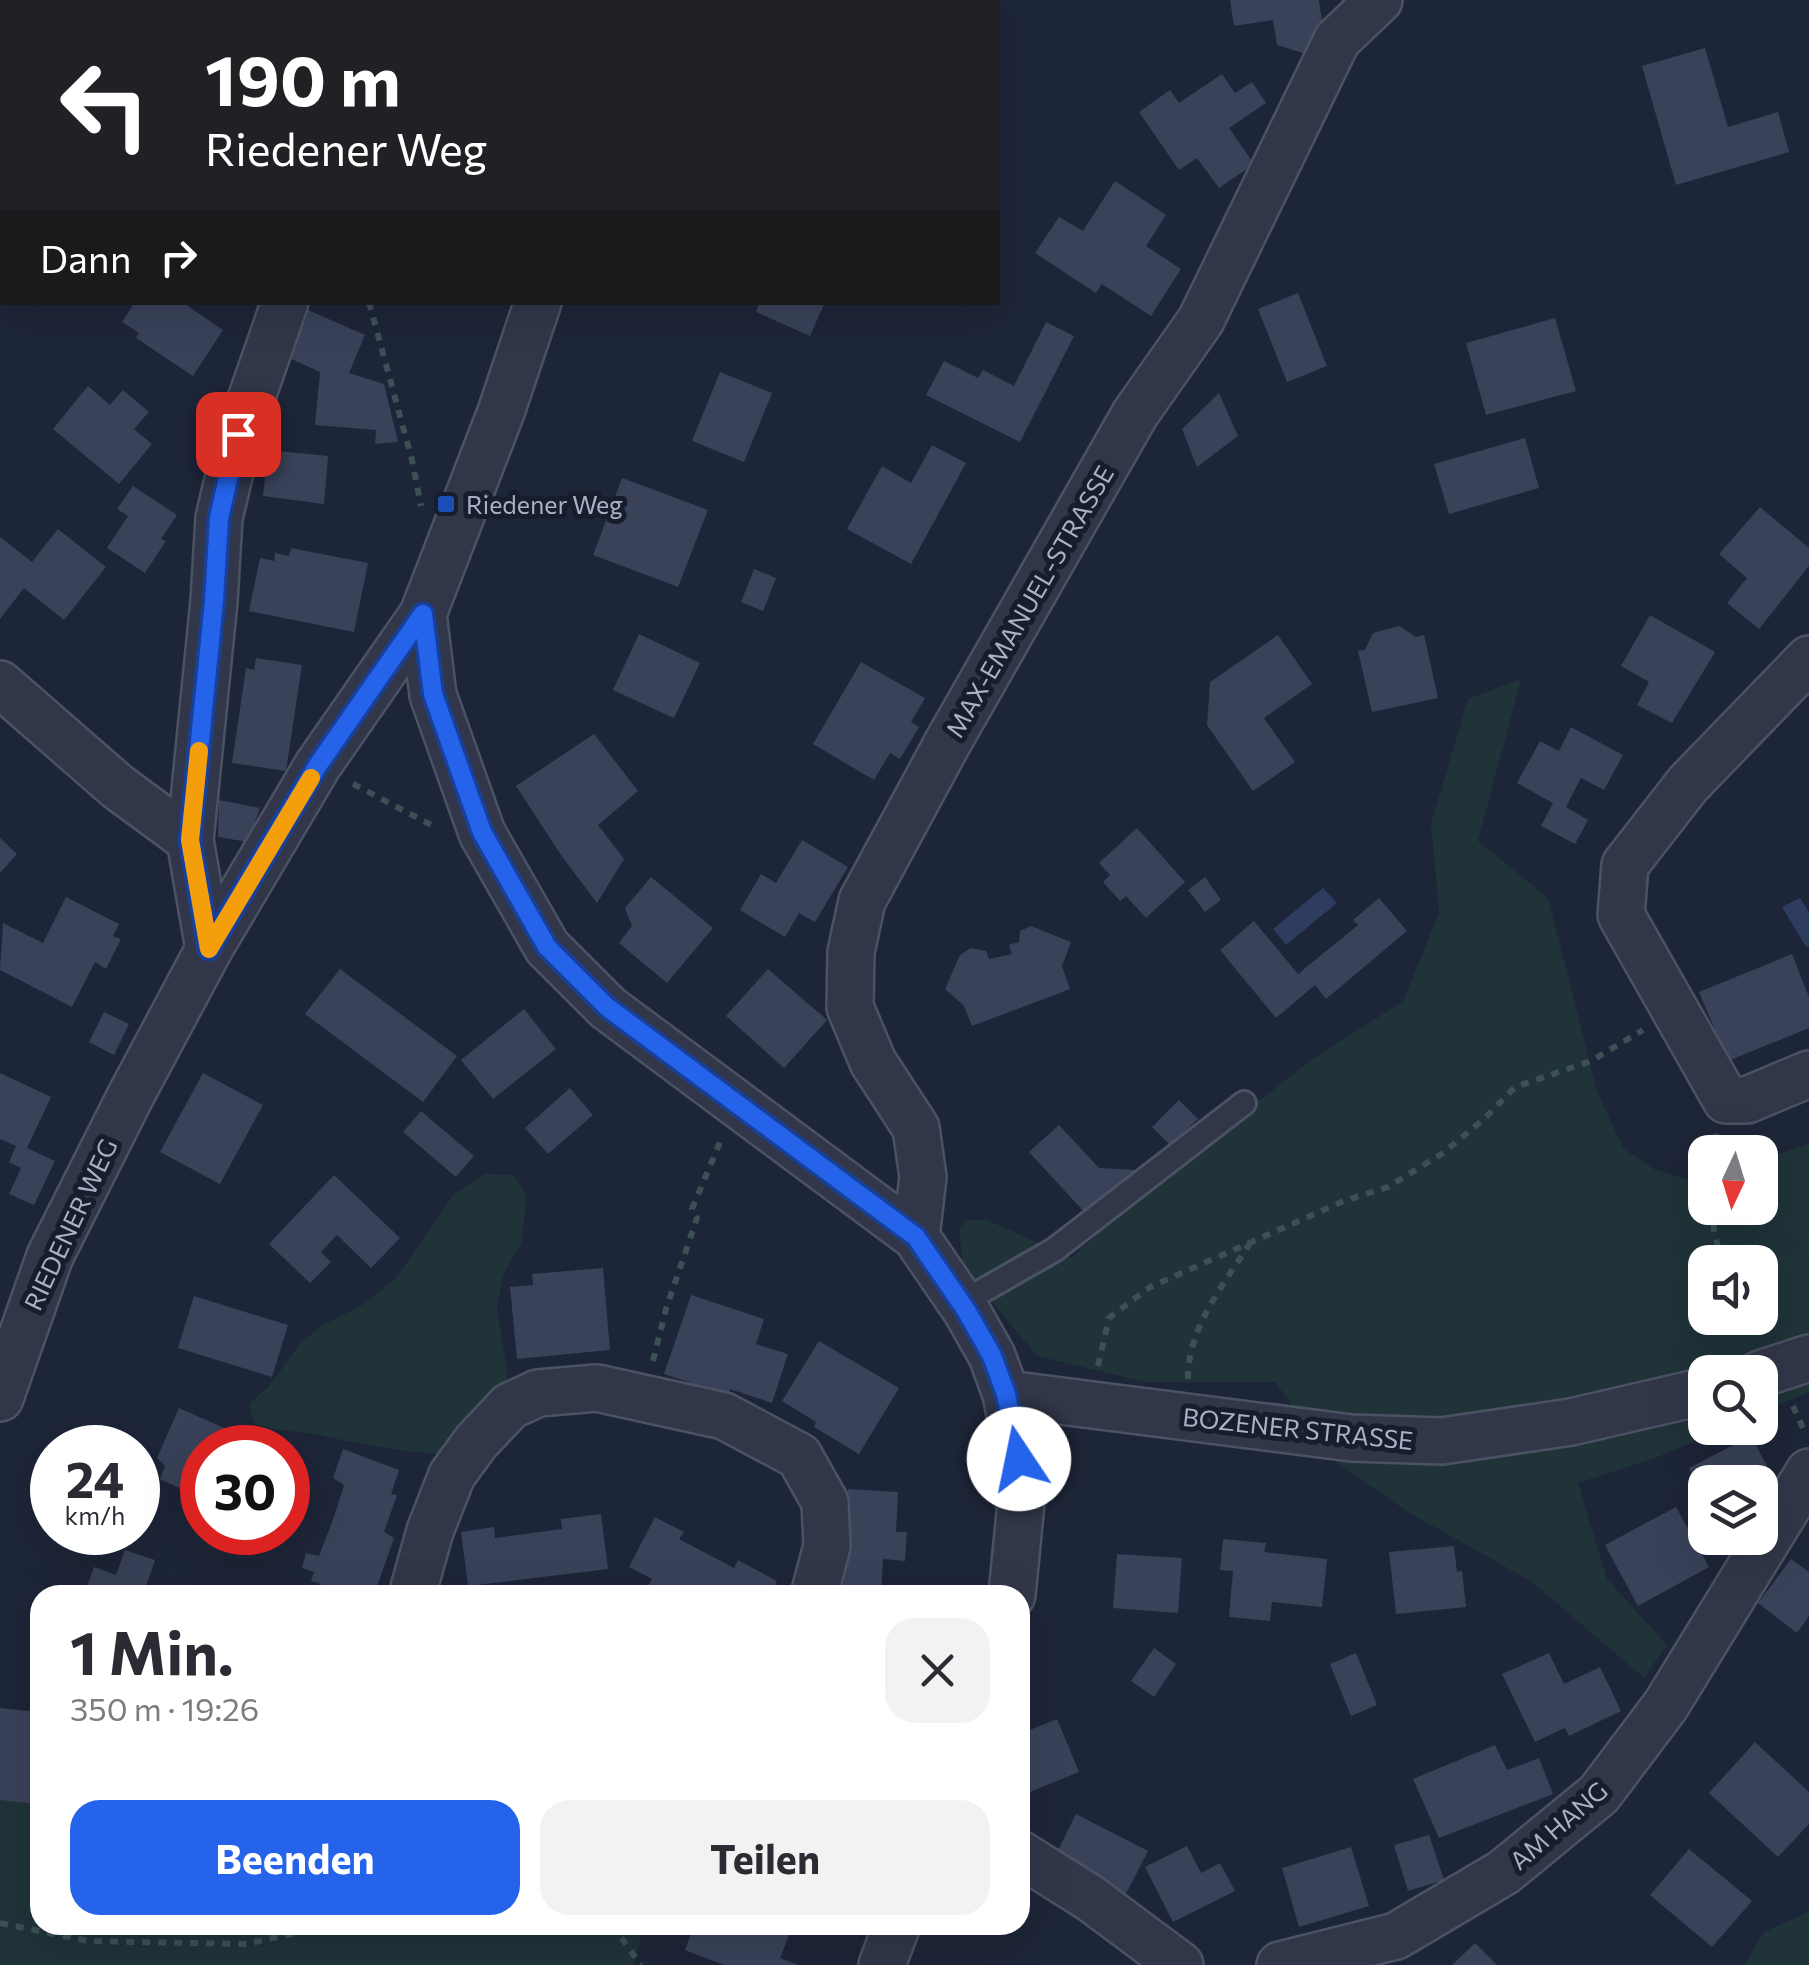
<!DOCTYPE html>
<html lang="de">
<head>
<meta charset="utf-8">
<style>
  :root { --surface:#fff; --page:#f2f2f3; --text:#2b2b33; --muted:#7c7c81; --accent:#2563eb }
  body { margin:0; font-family:Commissioner,sans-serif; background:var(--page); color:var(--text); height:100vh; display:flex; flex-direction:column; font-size:38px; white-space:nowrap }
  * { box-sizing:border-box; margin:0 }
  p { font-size:32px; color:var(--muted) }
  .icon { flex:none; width:55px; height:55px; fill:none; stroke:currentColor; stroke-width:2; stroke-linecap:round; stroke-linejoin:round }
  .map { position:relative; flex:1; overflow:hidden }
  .sheet { position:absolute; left:30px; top:1585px; width:1000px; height:350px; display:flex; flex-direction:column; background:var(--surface); border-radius:30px; box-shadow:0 10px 40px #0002 }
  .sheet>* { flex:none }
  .guide { position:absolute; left:0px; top:0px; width:1000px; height:305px; box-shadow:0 10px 40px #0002; background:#202124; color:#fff; overflow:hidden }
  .needle { width:65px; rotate:184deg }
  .tools { position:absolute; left:1688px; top:1135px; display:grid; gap:20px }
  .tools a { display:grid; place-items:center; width:90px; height:90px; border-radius:20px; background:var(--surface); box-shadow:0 10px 40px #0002; font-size:50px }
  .speed { position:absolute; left:30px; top:1425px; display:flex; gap:20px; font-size:50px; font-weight:700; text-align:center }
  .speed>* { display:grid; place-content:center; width:130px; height:130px; border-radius:50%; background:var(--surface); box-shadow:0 10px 40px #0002; line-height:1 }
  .speed small { font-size:25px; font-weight:400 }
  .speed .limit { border:15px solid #d22; background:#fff; color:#111 }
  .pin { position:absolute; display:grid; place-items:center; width:85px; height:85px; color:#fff; margin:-42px; border-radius:20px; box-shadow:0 5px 15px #0006 }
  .me { position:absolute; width:110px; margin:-55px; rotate:349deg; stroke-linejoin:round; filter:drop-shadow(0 0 8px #0008) }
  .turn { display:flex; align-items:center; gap:35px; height:210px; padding:0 40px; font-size:45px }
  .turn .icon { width:130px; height:130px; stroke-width:2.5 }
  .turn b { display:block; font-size:70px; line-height:85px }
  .then { display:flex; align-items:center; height:95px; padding:0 40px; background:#0003; gap:20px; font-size:38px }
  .round { display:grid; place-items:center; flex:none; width:105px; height:105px; border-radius:30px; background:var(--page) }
  .overview { display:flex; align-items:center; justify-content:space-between; height:170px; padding:0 40px }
  h1 { font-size:60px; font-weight:700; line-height:75px }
  .primary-button { display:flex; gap:20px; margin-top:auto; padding:20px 40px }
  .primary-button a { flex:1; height:115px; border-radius:30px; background:var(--accent); color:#fff; font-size:40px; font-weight:700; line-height:115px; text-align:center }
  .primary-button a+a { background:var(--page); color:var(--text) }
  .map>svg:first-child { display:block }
</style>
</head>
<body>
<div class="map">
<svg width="1809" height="1965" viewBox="0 0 1809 1965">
  <rect width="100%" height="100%" fill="#1d2538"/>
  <g fill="#1f3339" fill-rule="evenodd">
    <path d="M1521 679 1478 841 1548 898 1597 1092 1624 1149 1654 1169 1701 1184 1705 1183V1208H1760V1162L1809 1143V1392L1760 1413V1372H1705V1428H1726L1655 1458 1578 1483 1607 1579 1667 1645 1644 1678 1532 1582 1408 1512 1332 1459 1275 1382H1145L1037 1356 963 1267 959 1229 968 1220H987L1072 1258 1135 1196 1314 1058 1403 1001 1439 913 1431 824 1468 699ZM1705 1262H1760V1318H1705Z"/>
    <path d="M485 1174 514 1175 527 1196 521 1244 503 1275 497 1308 508 1377 486 1414 452 1453C407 1455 361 1443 317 1435 295 1431 275 1431 254 1424L249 1404 270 1385 301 1342 323 1325 364 1304 396 1278 454 1194Z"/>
    <path d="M40 1791V1925H644L634 1965H0V1797Z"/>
    <path d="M1809 1908V1965H1744L1764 1932 1804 1914Z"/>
  </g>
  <g fill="#2d3c5f">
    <path d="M1323 888 1337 903 1286 945 1273 929Z"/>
    <path d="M1800 898 1809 912V946L1806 947 1782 907Z"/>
  </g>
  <g fill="#394259">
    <path d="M1230 0H1319L1323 28 1306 54 1277 45 1273 20 1234 26Z"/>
    <path d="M1705 48 1728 127 1778 112 1789 152 1676 185 1642 66Z"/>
    <path d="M1222 74 1235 93 1252 82 1266 103 1229 128 1254 164 1219 188 1197 158 1179 170 1139 112 1170 90 1179 103Z"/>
    <path d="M1115 181 1166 215 1146 246 1181 269 1151 316 1102 284 1096 293 1035 253 1059 217 1083 231Z"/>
    <path d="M1298 293 1327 366 1287 382 1258 309Z"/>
    <path d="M135 302H182L223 330 193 376 136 338 139 333 122 322Z"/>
    <path d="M760 302H825L810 336 756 312Z"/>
    <path d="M308 310 365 335 349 373 384 384 398 442 375 444 376 430 315 425 320 372 287 357Z"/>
    <path d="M1555 318 1576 391 1486 415 1466 343Z"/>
    <path d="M1046 322 1074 336 1020 442 926 395 944 361 978 378 983 370 1014 386Z"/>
    <path d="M720 372 772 393 744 462 692 441Z"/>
    <path d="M88 386 110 405 123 390 149 412 134 429 152 444 119 484 53 429Z"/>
    <path d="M1219 393 1238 436 1197 467 1182 429Z"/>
    <path d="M1525 438 1539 488 1449 514 1434 464Z"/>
    <path d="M932 445 966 463 911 564 847 529 882 466 911 483Z"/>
    <path d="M268 450 328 456 324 504 263 496Z"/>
    <path d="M622 478 708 510 678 587 593 555Z"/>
    <path d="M133 486 177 515 161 539 166 541 145 573 107 548 128 516 117 509Z"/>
    <path d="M1760 507 1809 548V566L1759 629 1727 603 1747 578 1719 554Z"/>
    <path d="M58 529 106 567 64 620 24 588 0 619V537L32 562Z"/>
    <path d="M291 548 368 563 354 632 249 611 260 558 274 561 275 553 289 556Z"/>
    <path d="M754 569 776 578 763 611 741 602Z"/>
    <path d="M1650 615 1715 652 1672 723 1637 705 1649 682 1621 666Z"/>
    <path d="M1399 626 1416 637 1424 635 1438 698 1372 712 1358 651 1365 650 1373 633Z"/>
    <path d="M639 634 700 663 674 718 613 690Z"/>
    <path d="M1278 635 1312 684 1264 718 1295 762 1253 791 1207 725 1210 682Z"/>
    <path d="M256 658 302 665 286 771 232 763 246 668 254 670Z"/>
    <path d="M861 662 925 698 911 722 919 727 900 759 890 753 874 780 813 744Z"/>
    <path d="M1571 727 1623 755 1604 790 1581 778 1566 807 1588 820 1575 844 1541 826 1553 803 1517 783 1540 741 1559 751Z"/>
    <path d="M594 734 638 791 598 825 624 859 597 903 561 855 516 786Z"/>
    <path d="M219 800 260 808 248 842 218 837Z"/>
    <path d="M1137 828 1185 882 1146 918 1126 896 1120 901 1103 882 1110 875 1099 863Z"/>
    <path d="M0 838 17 854 0 873Z"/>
    <path d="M802 840 848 867 815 922 799 913 785 937 740 910 761 874 776 883Z"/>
    <path d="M651 877 713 928 667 983 619 943 632 926 625 908Z"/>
    <path d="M1205 877 1221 900 1205 912 1188 890Z"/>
    <path d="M66 897 119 924 113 936 121 939 106 969 95 962 72 1007 0 970 3 923 43 943Z"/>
    <path d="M1379 898 1407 931 1326 999 1315 985 1276 1018 1220 950 1254 921 1298 974 1358 925 1353 920Z"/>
    <path d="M1031 926 1071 942 1062 966 1070 989 972 1026 964 1006 945 989 960 955 971 948 986 951 989 959 1012 954 1009 945 1019 942 1020 931Z"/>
    <path d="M1792 954 1809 997V1028L1728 1061 1699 992Z"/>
    <path d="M340 969 457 1056 423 1102 305 1014Z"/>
    <path d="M768 969 827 1020 784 1068 726 1016Z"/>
    <path d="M524 1009 556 1049 493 1099 461 1060Z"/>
    <path d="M104 1012 129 1024 114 1055 89 1042Z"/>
    <path d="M0 1073 51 1097 27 1148 55 1161 34 1205 9 1194 21 1168 9 1162 16 1146 0 1139Z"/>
    <path d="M203 1073 263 1105 220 1184 160 1152Z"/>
    <path d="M570 1088 593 1115 548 1154 525 1128Z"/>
    <path d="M1179 1100 1198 1119 1170 1145 1152 1127Z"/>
    <path d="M421 1111 474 1156 456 1177 403 1132Z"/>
    <path d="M1059 1125 1099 1168 1136 1170 1087 1215 1029 1152Z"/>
    <path d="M334 1175 400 1238 371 1268 337 1235 321 1252 331 1262 310 1283 269 1244Z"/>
    <path d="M603 1268 610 1350 517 1359 510 1287 533 1285 532 1274Z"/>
    <path d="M691 1295 764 1319 756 1344 788 1354 772 1403 730 1389 728 1395 664 1374Z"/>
    <path d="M194 1296 288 1325 272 1377 178 1348Z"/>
    <path d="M819 1341 899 1388 859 1454 814 1427 816 1422 782 1401Z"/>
    <path d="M179 1408 231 1431 233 1448H202V1481L192 1476 186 1491 160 1479 165 1466 157 1458Z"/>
    <path d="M1751 1436 1784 1498 1760 1510V1482H1705V1499L1689 1468Z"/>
    <path d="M343 1449 399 1470 391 1494 397 1495 384 1532 394 1538 374 1595H317L321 1584 311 1581 314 1572 302 1568 306 1553 319 1556 334 1517 344 1485 333 1478Z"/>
    <path d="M848 1489 898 1492 896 1532H907L905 1561 883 1559 881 1595H836L839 1552 849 1553 851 1530 846 1529Z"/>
    <path d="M1676 1507 1709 1567 1638 1606 1605 1545Z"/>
    <path d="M601 1514 608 1569 468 1586 461 1532 494 1527 495 1538 562 1529 561 1519Z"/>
    <path d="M655 1517 684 1532 679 1539 734 1568 738 1560 777 1581 770 1595H665L648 1586 652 1579 629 1567Z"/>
    <path d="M1223 1539 1266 1543 1264 1552 1327 1559 1322 1607 1272 1602 1270 1621 1229 1617 1233 1571 1220 1570Z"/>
    <path d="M1454 1546 1457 1572 1462 1571 1466 1607 1396 1614 1389 1552Z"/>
    <path d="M125 1550 155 1560 143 1595H84L94 1567 116 1575Z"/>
    <path d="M1117 1554 1182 1558 1178 1613 1113 1608Z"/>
    <path d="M1791 1559 1809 1572V1616L1797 1633 1758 1603Z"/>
    <path d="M1154 1648 1176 1664 1154 1697 1131 1681Z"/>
    <path d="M1356 1653 1377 1705 1351 1716 1330 1664Z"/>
    <path d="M1549 1653 1564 1684 1600 1667 1621 1711 1569 1736 1565 1728 1535 1742 1502 1674Z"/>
    <path d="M0 1708 40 1712V1774L36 1804 0 1800Z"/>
    <path d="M1057 1719 1079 1772 1025 1794 1020 1783V1734Z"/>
    <path d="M1755 1742 1809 1792V1824L1778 1857 1709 1793Z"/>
    <path d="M1495 1745 1507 1770 1539 1758 1553 1794 1439 1838 1413 1779Z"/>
    <path d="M1076 1814 1148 1851 1126 1894 1054 1858Z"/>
    <path d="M1429 1835 1444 1880 1408 1891 1394 1845Z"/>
    <path d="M1187 1846 1201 1873 1220 1863 1235 1891 1173 1922 1145 1867Z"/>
    <path d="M1351 1847 1369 1906 1299 1927 1282 1868Z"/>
    <path d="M1689 1849 1752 1901 1712 1947 1650 1895Z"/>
    <path d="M694 1925H777L791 1930 780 1958 798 1965H724L685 1950Z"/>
    <path d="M1475 1943 1497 1965H1452Z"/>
  </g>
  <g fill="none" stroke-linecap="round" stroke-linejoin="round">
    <g stroke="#4b5263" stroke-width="28">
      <path id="lane" d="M961 1303 1054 1250 1244 1103"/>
    </g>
    <g stroke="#4b5263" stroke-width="50">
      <g id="street">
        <path d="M186 0 187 2"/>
        <path d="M656 2 657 0"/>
        <path d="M423 614 433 695 482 833 547 947 608 1008 916 1237 966 1310 992 1356 1006 1394 1023 1482 1012 1595"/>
        <path d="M1809 659 1688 784 1625 865 1621 915 1726 1100H1747L1809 1074"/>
        <path d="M0 684 118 787 190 840"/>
        <path d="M209 949 190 840 214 601 219 518 239 434 285 302"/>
        <path d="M916 1237 923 1177 916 1128 873 1062 850 1007 851 952 862 901 948 742 1135 414 1201 320 1337 40 1379 0"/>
        <path d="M1760 1374 1809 1358"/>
        <path d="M1006 1394 1352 1438 1442 1441 1571 1422 1705 1391"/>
        <path d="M0 1398 50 1256 131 1095 209 949 318 765 423 614 501 412 538 302"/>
        <path d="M416 1595 414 1588 430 1531 452 1475 476 1442 510 1406 538 1393 597 1388 724 1416 799 1456 825 1502 827 1546 814 1595"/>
        <path d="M1020 1854 1090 1898 1180 1965"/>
        <path d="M882 1965 897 1925"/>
        <path d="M1280 1965 1396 1936 1504 1872 1599 1794 1666 1705 1809 1472"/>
      </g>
    </g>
    <g stroke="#3c5056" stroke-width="6" stroke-dasharray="8 8" stroke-linecap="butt">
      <path d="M369 302 412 460 421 506"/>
      <path d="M353 784 435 827"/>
      <path d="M1712 1152 1717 1134"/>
      <path d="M1713 1208 1714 1234 1723 1262"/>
      <path d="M1744 1318 1752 1334"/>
      <path d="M653 1361 666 1309 697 1218 692 1209 720 1142"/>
      <path d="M1098 1366 1109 1318 1150 1287 1344 1201 1388 1187 1443 1153 1484 1119 1515 1087 1591 1061 1643 1030"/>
      <path d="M1188 1379C1187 1329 1225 1282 1251 1242"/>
      <path d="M1793 1406 1806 1435"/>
      <path d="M0 1923 88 1941 246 1944 331 1925"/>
      <path d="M612 1925 641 1965"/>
    </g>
    <use href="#lane" stroke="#313748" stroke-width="22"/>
    <use href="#street" stroke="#313748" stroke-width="45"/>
  </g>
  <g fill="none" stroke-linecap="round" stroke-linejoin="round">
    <g stroke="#184099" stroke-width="25">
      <path id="route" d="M238 434 219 518 214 601 190 840 209 949 318 765 423 614 433 694 482 832 547 947 607 1007 916 1237 966 1310 992 1356 1006 1394 1019 1459"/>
    </g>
    <use href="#route" stroke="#2563eb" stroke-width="18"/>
    <path stroke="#f59e0b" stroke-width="18" d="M199 751 190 840 209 949 311 778"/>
  </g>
  <rect fill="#1a4fb4" stroke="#171d2c" stroke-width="4" x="436" y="494" width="20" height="20" rx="5"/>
  <g text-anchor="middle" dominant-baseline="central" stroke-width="10" stroke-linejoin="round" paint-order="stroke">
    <g font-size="25" fill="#aab1c6" stroke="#171d2c" text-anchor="start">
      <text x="466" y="504">Riedener Weg</text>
    </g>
    <g font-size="25" fill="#aab1c6" stroke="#171d2c">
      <text transform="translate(1029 601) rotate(-60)">MAX-EMANUEL-STRASSE</text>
      <text transform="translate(70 1224) rotate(-65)">RIEDENER WEG</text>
      <text transform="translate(1298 1428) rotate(6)">BOZENER STRASSE</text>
      <text transform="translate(1558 1825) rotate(-41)">AM HANG</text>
    </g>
  </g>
</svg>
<div class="tools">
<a><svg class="needle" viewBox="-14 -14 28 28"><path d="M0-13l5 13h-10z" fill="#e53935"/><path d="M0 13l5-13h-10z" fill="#7c7c81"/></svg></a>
<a><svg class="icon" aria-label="sound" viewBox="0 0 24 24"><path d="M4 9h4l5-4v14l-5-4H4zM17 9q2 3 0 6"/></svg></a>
<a><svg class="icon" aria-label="search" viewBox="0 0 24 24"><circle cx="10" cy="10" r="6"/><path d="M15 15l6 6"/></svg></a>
<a><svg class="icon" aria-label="layers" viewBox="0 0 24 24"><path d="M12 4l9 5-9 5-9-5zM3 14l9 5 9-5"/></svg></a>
</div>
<div class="speed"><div>24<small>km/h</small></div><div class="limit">30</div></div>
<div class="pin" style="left:238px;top:434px;background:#d93025"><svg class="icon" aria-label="arrive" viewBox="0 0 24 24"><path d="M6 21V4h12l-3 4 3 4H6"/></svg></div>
<svg class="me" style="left:1019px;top:1459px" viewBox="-20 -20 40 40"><circle r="19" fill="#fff"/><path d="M0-13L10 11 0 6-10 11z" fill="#2563eb"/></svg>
<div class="guide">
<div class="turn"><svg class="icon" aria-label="left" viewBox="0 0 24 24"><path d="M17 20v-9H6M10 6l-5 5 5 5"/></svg><div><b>190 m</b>Riedener Weg</div></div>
<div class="then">Dann<svg class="icon" aria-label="right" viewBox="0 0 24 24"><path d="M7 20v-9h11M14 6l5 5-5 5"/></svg></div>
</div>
<section class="sheet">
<div class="overview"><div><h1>1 Min.</h1><p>350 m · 19:26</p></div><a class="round"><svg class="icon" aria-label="close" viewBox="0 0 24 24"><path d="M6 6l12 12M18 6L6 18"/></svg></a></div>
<div class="primary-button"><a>Beenden</a><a>Teilen</a></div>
</section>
</div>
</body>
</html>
